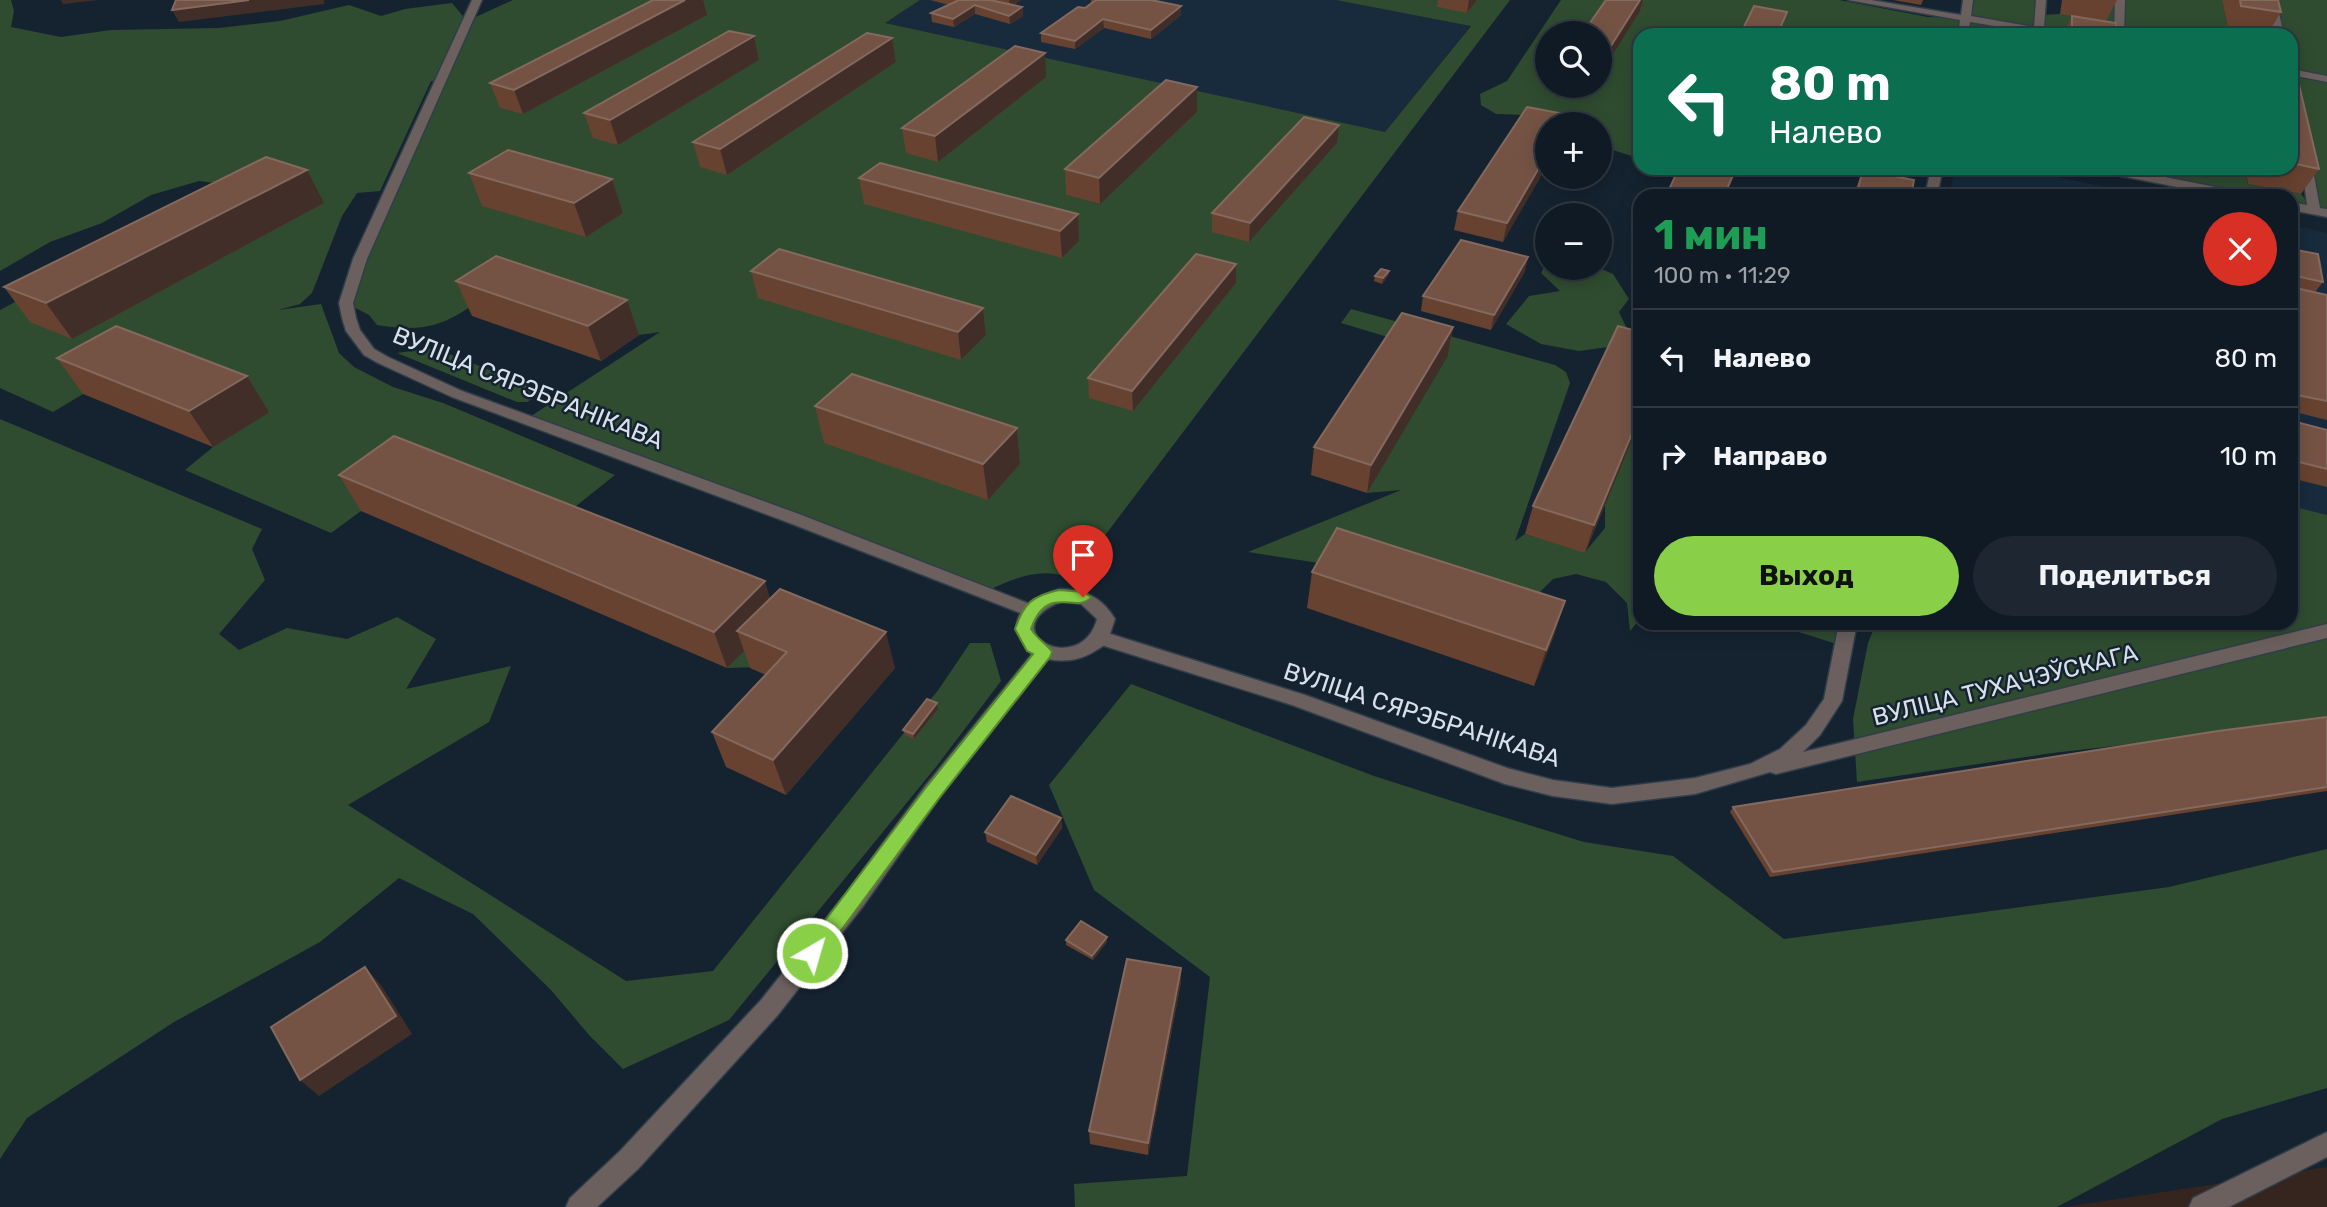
<!DOCTYPE html>
<html lang="ru">
<head>
<meta charset="utf-8">
<style>
  :root { --surface:#101a24; --page:#1e2731; --text:#f1f3f6; --muted:#9ca1a6; --line:#303841; --accent:#89cf48 }
  body { margin:0; font-family:Rubik,sans-serif; background:var(--page); color:var(--text); height:100vh; display:flex; flex-direction:column; font-size:26px; white-space:nowrap }
  * { box-sizing:border-box; margin:0 }
  p { font-size:23px; color:var(--muted) }
  .icon { flex:none; width:38px; height:38px; fill:none; stroke:currentColor; stroke-width:2; stroke-linecap:round; stroke-linejoin:round }
  .map { position:relative; flex:1; overflow:hidden }
  .sheet { position:absolute; left:1633px; top:189px; width:665px; height:441px; display:flex; flex-direction:column; background:var(--surface); border-radius:21px; box-shadow:0 4px 18px #0003,0 0 0 2px var(--line) }
  .sheet>* { flex:none }
  .top-card { position:absolute; left:1633px; top:28px; width:665px; height:147px; border-radius:21px; box-shadow:0 4px 18px #0003,0 0 0 2px var(--line); background:#0b6e4f; color:#fff; overflow:hidden }
  .fabs { position:absolute; left:1535px; top:21px; display:grid; gap:14px }
  .fabs a { display:grid; place-items:center; width:77px; height:77px; border-radius:50%; background:var(--surface); box-shadow:0 4px 18px #0003,0 0 0 2px var(--line); font-size:35px }
  .pin { position:absolute; display:grid; place-items:center; width:60px; height:60px; color:#fff; margin:-72px -30px; border-radius:50% 50% 50% 0; rotate:-45deg; box-shadow:0 0 7px #0007 }
  .pin .icon { rotate:45deg }
  .me { position:absolute; width:77px; margin:-38px; rotate:38deg; stroke-linejoin:round; filter:drop-shadow(0 0 5px #0008) }
  .turn { display:flex; align-items:center; gap:24px; height:147px; padding:0 21px; font-size:32px }
  .turn .icon { width:91px; height:91px; stroke-width:2.5 }
  .turn b { display:block; font-size:49px; line-height:60px }
  .round { display:grid; place-items:center; flex:none; width:74px; height:74px; border-radius:37px; background:var(--page) }
  .head { display:flex; align-items:center; justify-content:space-between; height:119px; padding:0 21px }
  h1 { font-size:42px; font-weight:700; line-height:52px; color:#1e9e55 }
  .cta { display:flex; gap:14px; margin-top:auto; padding:14px 21px }
  .cta a { flex:1; height:80px; border-radius:42px; background:var(--accent); color:#111; font-size:28px; font-weight:700; line-height:80px; text-align:center }
  .cta a+a { background:var(--page); color:var(--text) }
  ul { padding:0; list-style:none }
  li { display:flex; align-items:center; gap:21px; height:98px; padding:0 21px; border-top:2px solid var(--line) }
  li div { flex:1 }
  li b { display:block; font-size:26px }
  li em { font-style:normal }
  .map>svg:first-child { display:block }
</style>
</head>
<body>
<div class="map">
<svg width="2327" height="1207" viewBox="0 0 2327 1207">
  <rect width="100%" height="100%" fill="#152330"/>
  <path fill="#36241f" d="M2327 1167V1207H2065Z"/>
  <g fill="#172b3d">
    <path d="M920 0H1336L1471 25 1385 132 884 23Z"/>
    <path d="M1955 168H2014L2149 196H1949Z"/>
    <path d="M2291 225 2327 233V612L2291 621Z"/>
  </g>
  <g fill="#2f4c30" fill-rule="evenodd">
    <path d="M0 0H11L14 11 11 27 61 37 111 30 219 28 280 21 349 5 381 16 405 9 452 3 467 21 513 0H920L885 23 1385 132 1471 26 1336 0H1444L1438 7 1466 12 1477 0H1510L1072 579C1040 565 1014 579 984 592L525 420 660 332 639 335 631 325 506 281C456 316 441 336 377 325L369 315 346 303 439 83 431 81 380 191 357 193 342 216 312 293 300 304 278 310 321 304 339 353 354 367 393 387 443 403 615 475 566 514 817 621 758 667 727 668 776 618 414 472 331 533 185 470 213 447 268 413 83 394 53 412 0 388V310L34 292 284 191 199 181 151 195 102 223 50 242 0 271ZM1046 77 938 161 907 153ZM1196 112 1100 204 1067 195Z"/>
    <path d="M1561 0H1839L1928 17 1964 18 1968 0H2043L2040 15 2060 14 2107 0H2222L2228 29 2265 35H1883L1880 32 1876 35H1640V156L1635 157 1600 146V124H1548L1527 115 1496 114 1481 105 1480 94 1507 81ZM1639 11 1600 75V86H1547V33H1591Z"/>
    <path d="M2259 0H2327V213L2291 206V196H2241L2102 168H2244L2248 184 2301 194 2313 209 2291 89V35H2267Z"/>
    <path d="M1546 264 1547 268H1599L1613 274 1629 299 1619 312 1629 333 1615 346 1579 351 1541 344 1506 324 1529 296 1560 291 1541 273Z"/>
    <path d="M1351 309 1555 365 1566 372 1570 383 1515 541 1525 534 1585 552 1605 528V505L1640 420V619L1630 631 1627 603 1606 582 1576 574 1553 579 1537 595 1553 638 1332 565 1248 552 1401 490 1367 493 1448 355 1341 323Z"/>
    <path d="M434 348 538 389 539 395 527 402H517L397 353Z"/>
    <path d="M0 419 262 529 252 549 265 580 219 634 239 650 287 628 347 639 397 617 436 639 406 689 511 666 489 722 348 805 626 981 713 971 939 689 970 643H990L1001 681 936 767 729 1020 623 1069 589 1035 551 990 473 914 399 878 320 942 174 1022 27 1118 0 1159Z"/>
    <path d="M2291 506 2327 515V722L2052 753 1857 782 1853 719 1868 643 1876 623H2291Z"/>
    <path d="M1770 623H1808L1816 626 1817 623H1848L1843 646Z"/>
    <path d="M1131 684 1374 776 1477 809 1584 842 1673 856 1784 939 2169 887 2327 849V1088L2222 1119 2057 1207H1075L1074 1184 1187 1176 1210 977 1094 890 1049 785Z"/>
  </g>
  <g fill="none" stroke-linecap="round" stroke-linejoin="round">
    <g stroke="#303e4a" stroke-width="3">
      <g id="minor">
        <path d="M472 0H482L367 259 353 303 356 318 360 330 374 349 388 357 462 391 799 514 1035 606 1038 610 1035 614H1023L787 522 452 397 378 363 364 355 346 331 342 318 339 303 353 259Z"/>
        <path d="M1848 0H1871L1961 15 1963 0H1973L1971 16 2034 27 2036 0H2046L2044 28 2072 35H2049L1970 22 1968 35H1958L1960 20Z"/>
        <path d="M2115 0H2125L2124 35H2114Z"/>
        <path d="M2266 0H2276L2284 35H2274Z"/>
        <path d="M2291 69 2327 76V82L2291 75Z"/>
        <path d="M2301 157 2311 159 2320 208 2327 209V217L2291 210V202L2307 205Z"/>
        <path d="M1931 168H1943L1937 196H1925Z"/>
        <path d="M2095 168H2119L2241 192 2247 196H2223L2101 172Z"/>
        <path d="M1839 623H1857L1842 701 1820 735 1803 752 2327 624V638L1776 774 1770 772 1695 794 1612 804 1553 796 1505 784 1292 705 1095 643 1092 638 1095 633 1101 631 1305 695 1507 768 1553 780 1612 788 1695 778 1750 764 1780 749 1806 725 1824 699Z"/>
        <path d="M2327 1132V1157L2229 1207H2189L2193 1198Z"/>
      </g>
    </g>
    <g stroke="#303e4a" stroke-width="3">
      <path id="tertiary" d="M1060 589C1085 590 1102 597 1115 619L1107 643C1088 657 1072 664 1048 659L940 797 864 905 777 1016 638 1169 597 1207H566L570 1198 620 1151 761 1000 848 891 926 785 1033 653 1026 648 1016 631C1017 604 1037 596 1060 589ZM1062 601 1081 604 1097 619C1081 679 989 631 1062 601Z"/>
    </g>
    <use href="#minor" fill="#6b605e" fill-rule="evenodd"/>
    <use href="#tertiary" fill="#6b605e" fill-rule="evenodd"/>
  </g>
  <g fill="#684230">
    <path d="M930 0H1021L1013 5 1022 7 1023 16 1010 24 975 14 954 27 932 22 931 13 949 5Z"/>
    <path d="M1091 0H1151L1181 15 1151 39 1104 28 1075 49 1041 42V33L1085 8 1091 4Z"/>
    <path d="M1438 0H1477L1467 13 1437 7Z"/>
    <path d="M1606 0H1643L1640 11 1600 75V33Z"/>
    <path d="M1893 0H1923L1921 5Z"/>
    <path d="M2062 0H2117L2106 21 2060 14Z"/>
    <path d="M2222 0H2278L2281 12 2267 35 2228 29Z"/>
    <path d="M707 15 523 114 500 108 490 83Z"/>
    <path d="M2072 16 2117 35H2063Z"/>
    <path d="M754 36 759 60 618 145 593 138 584 113Z"/>
    <path d="M892 38 896 62 727 175 700 167 693 142Z"/>
    <path d="M2291 51 2319 169 2301 194 2248 184 2245 168H2291Z"/>
    <path d="M1046 77 938 162 906 153 902 128Z"/>
    <path d="M1197 87V112L1100 204 1066 195 1065 169Z"/>
    <path d="M1570 115 1503 242 1454 230 1458 211Z"/>
    <path d="M1337 143 1249 242 1212 232V213Z"/>
    <path d="M1863 170 1911 196H1853Z"/>
    <path d="M469 173 612 179 623 213 586 237 482 206Z"/>
    <path d="M859 178 1078 214 1079 241 1062 258 864 204Z"/>
    <path d="M324 203 72 339 30 322 4 287Z"/>
    <path d="M2291 249 2323 282 2315 292 2327 295V420L2295 412 2296 422 2327 430V487L2291 478Z"/>
    <path d="M1640 253V277L1633 276Z"/>
    <path d="M1528 257 1525 271 1491 330 1421 311 1423 296Z"/>
    <path d="M1236 264V283L1133 411 1089 398 1088 378Z"/>
    <path d="M751 271 983 308 986 335 961 360 758 298Z"/>
    <path d="M1389 271 1388 276 1382 284 1374 281 1375 276Z"/>
    <path d="M456 281 639 335 601 361 472 316Z"/>
    <path d="M1453 327 1448 354 1367 493 1311 475 1314 447Z"/>
    <path d="M1640 332V420L1585 553 1525 534 1533 506Z"/>
    <path d="M57 358 247 376 269 412 213 447 83 394Z"/>
    <path d="M815 406 1017 428 1020 464 988 500 824 443Z"/>
    <path d="M339 475 770 598 895 668 786 795 726 767 712 732 766 675 750 668 744 651 727 668 361 511Z"/>
    <path d="M1312 572 1565 601 1553 638 1534 686 1307 608Z"/>
    <path d="M938 709 914 739 905 735 903 730Z"/>
    <path d="M2327 717V791L1770 877 1730 812 1733 807Z"/>
    <path d="M1061 818 1062 828 1037 865 987 842 985 832Z"/>
    <path d="M1066 940 1107 942 1093 960 1066 945Z"/>
    <path d="M1181 982 1148 1155 1090 1144 1089 1131Z"/>
  </g>
  <g fill="#422e28">
    <path d="M61 0H98L63 4Z"/>
    <path d="M249 0H324V4L179 22 172 10Z"/>
    <path d="M685 0H703L707 15 523 114 514 90Z"/>
    <path d="M1009 0H1021L1010 7Z"/>
    <path d="M1469 0H1477L1467 13Z"/>
    <path d="M1640 0H1643L1640 11 1600 75 1602 60Z"/>
    <path d="M975 5V14L954 27 953 19Z"/>
    <path d="M1181 6V15L1151 39V30Z"/>
    <path d="M1022 7 1023 16 1010 24 1009 16Z"/>
    <path d="M1103 19 1104 28 1075 49V41Z"/>
    <path d="M754 36 759 60 618 145 610 120Z"/>
    <path d="M892 38 896 62 727 175 720 149Z"/>
    <path d="M1045 53 1046 77 938 162 935 136Z"/>
    <path d="M1197 87V112L1100 204 1099 178Z"/>
    <path d="M1339 125 1337 143 1249 242 1250 223Z"/>
    <path d="M1547 154V166L1503 242 1507 223Z"/>
    <path d="M1736 168H1737L1726 196H1724Z"/>
    <path d="M307 170 324 203 72 339 46 303Z"/>
    <path d="M612 179 623 213 586 237 574 203Z"/>
    <path d="M1078 214 1079 241 1062 258 1060 231Z"/>
    <path d="M1528 257 1525 271 1491 330 1494 315Z"/>
    <path d="M1236 264V283L1133 411 1132 391Z"/>
    <path d="M1389 271 1388 276 1382 284 1383 278Z"/>
    <path d="M627 300 639 335 601 361 588 326Z"/>
    <path d="M983 308 986 335 961 360 958 332Z"/>
    <path d="M1453 327 1448 354 1367 493 1371 465Z"/>
    <path d="M247 376 269 412 213 447 189 411Z"/>
    <path d="M1640 414V420L1585 553 1594 525Z"/>
    <path d="M1017 428 1020 464 988 500 983 464Z"/>
    <path d="M765 581 776 618 737 631 744 651 727 668 714 632Z"/>
    <path d="M1565 601 1553 638 1534 686 1546 650Z"/>
    <path d="M886 632 895 668 786 795 773 760Z"/>
    <path d="M937 703 938 709 914 739 913 734Z"/>
    <path d="M1061 818 1062 828 1037 865 1036 855Z"/>
    <path d="M1107 937V942L1093 960 1092 956Z"/>
    <path d="M365 967 381 985 412 1034 319 1096 300 1080Z"/>
    <path d="M1181 968V982L1148 1155V1143Z"/>
  </g>
  <g fill="#745344" stroke="#84695e" stroke-width="2">
    <path d="M176 0H249L172 10Z"/>
    <path d="M653 0H685L514 90 490 83Z"/>
    <path d="M959 0H990L1022 7 1009 16 975 5 953 19 931 13Z"/>
    <path d="M1096 0H1151L1181 6 1151 30 1103 19 1075 41 1041 33 1078 7 1085 8Z"/>
    <path d="M1606 0H1640L1602 60 1600 59V33H1583Z"/>
    <path d="M2240 0H2278L2281 12 2241 6Z"/>
    <path d="M1754 6 1787 12 1777 35H1740Z"/>
    <path d="M2072 16 2116 23 2117 35H2072Z"/>
    <path d="M729 31 754 36 610 120 584 113Z"/>
    <path d="M1897 31 1920 35H1896Z"/>
    <path d="M867 33 892 38 720 149 693 142Z"/>
    <path d="M1015 46 1045 53 935 136 902 128Z"/>
    <path d="M2291 51 2319 169 2291 163Z"/>
    <path d="M1166 80 1197 87 1099 178 1065 169Z"/>
    <path d="M1527 107 1570 115 1565 124H1547V154L1507 223 1458 211Z"/>
    <path d="M1304 117 1339 125 1250 223 1212 213Z"/>
    <path d="M508 150 612 179 574 203 469 173Z"/>
    <path d="M266 157 307 170 46 303 4 287Z"/>
    <path d="M880 163 1078 214 1060 231 859 178Z"/>
    <path d="M1679 168H1736L1724 196H1666Z"/>
    <path d="M1863 170 1914 180 1911 196H1856Z"/>
    <path d="M1461 240 1528 257 1494 315 1423 296Z"/>
    <path d="M779 249 983 308 958 332 751 271Z"/>
    <path d="M2291 249 2318 254 2323 282 2291 275Z"/>
    <path d="M1196 254 1236 264 1132 391 1088 378Z"/>
    <path d="M496 256 627 300 588 326 456 281Z"/>
    <path d="M1381 269 1389 271 1383 278 1375 276Z"/>
    <path d="M2291 287 2327 295V401L2292 394 2296 422 2327 430V469L2291 460Z"/>
    <path d="M1402 313 1453 327 1371 465 1314 447Z"/>
    <path d="M116 326 247 376 189 411 57 358Z"/>
    <path d="M1618 326 1640 332V414L1594 525 1533 506Z"/>
    <path d="M852 374 1017 428 983 464 815 406Z"/>
    <path d="M394 436 765 581 714 632 339 475Z"/>
    <path d="M1337 528 1565 601 1546 650 1312 572Z"/>
    <path d="M780 589 886 632 773 760 712 732 787 652 737 631Z"/>
    <path d="M927 699 937 703 913 734 903 730Z"/>
    <path d="M2327 717V787L1773 872 1733 807 2218 731Z"/>
    <path d="M1011 796 1061 818 1036 855 985 832Z"/>
    <path d="M1081 921 1107 937 1092 956 1066 940Z"/>
    <path d="M1127 959 1181 968 1148 1143 1089 1131Z"/>
    <path d="M365 967 396 1016 300 1080 271 1027Z"/>
  </g>
  <path fill="#89cf48" stroke="#59872f" stroke-width="2" d="M1059 590 1083 592 1091 597C1077 615 1047 582 1031 629 1038 640 1048 645 1052 652L1050 657 940 797 819 960 812 962 805 960 802 953 805 947 927 786 1033 654 1027 651 1015 629C1024 603 1032 596 1059 590Z"/>
  <g text-anchor="middle" dominant-baseline="central" stroke-width="5" stroke-linejoin="round" paint-order="stroke">
    <g font-size="24" fill="#d8e1eb" stroke="#152330">
      <text transform="translate(528 388) rotate(22)">ВУЛІЦА СЯРЭБРАНІКАВА</text>
      <text transform="translate(2005 685) rotate(-14)">ВУЛІЦА ТУХАЧЭЎСКАГА</text>
      <text transform="translate(1422 715) rotate(18)">ВУЛІЦА СЯРЭБРАНІКАВА</text>
    </g>
  </g>
</svg>
<div class="fabs">
<a><svg class="icon" aria-label="search" viewBox="0 0 24 24"><circle cx="10" cy="10" r="6"/><path d="M15 15l6 6"/></svg></a>
<a>+</a>
<a>−</a>
</div>
<div class="pin" style="left:1083px;top:597px;background:#d93025"><svg class="icon" aria-label="arrive" viewBox="0 0 24 24"><path d="M6 21V4h12l-3 4 3 4H6"/></svg></div>
<svg class="me" style="left:812px;top:953px" viewBox="-20 -20 40 40"><circle r="17" fill="#89cf48" stroke="#fff" stroke-width="3"/><path d="M0-11L8 9 0 5-8 9z" fill="#fff"/></svg>
<div class="top-card">
<div class="turn"><svg class="icon" aria-label="left" viewBox="0 0 24 24"><path d="M17 20v-9H6M10 6l-5 5 5 5"/></svg><div><b>80 m</b>Налево</div></div>
</div>
<section class="sheet">
<div class="head"><div><h1>1 мин</h1><p>100 m · 11:29</p></div><a class="round" style="background:#d93025;color:#fff"><svg class="icon" aria-label="close" viewBox="0 0 24 24"><path d="M6 6l12 12M18 6L6 18"/></svg></a></div>
<ul>
<li><svg class="icon" aria-label="left" viewBox="0 0 24 24"><path d="M17 20v-9H6M10 6l-5 5 5 5"/></svg><div><b>Налево</b></div><em>80 m</em></li>
<li><svg class="icon" aria-label="right" viewBox="0 0 24 24"><path d="M7 20v-9h11M14 6l5 5-5 5"/></svg><div><b>Направо</b></div><em>10 m</em></li>
</ul>
<div class="cta"><a>Выход</a><a>Поделиться</a></div>
</section>
</div>
</body>
</html>
